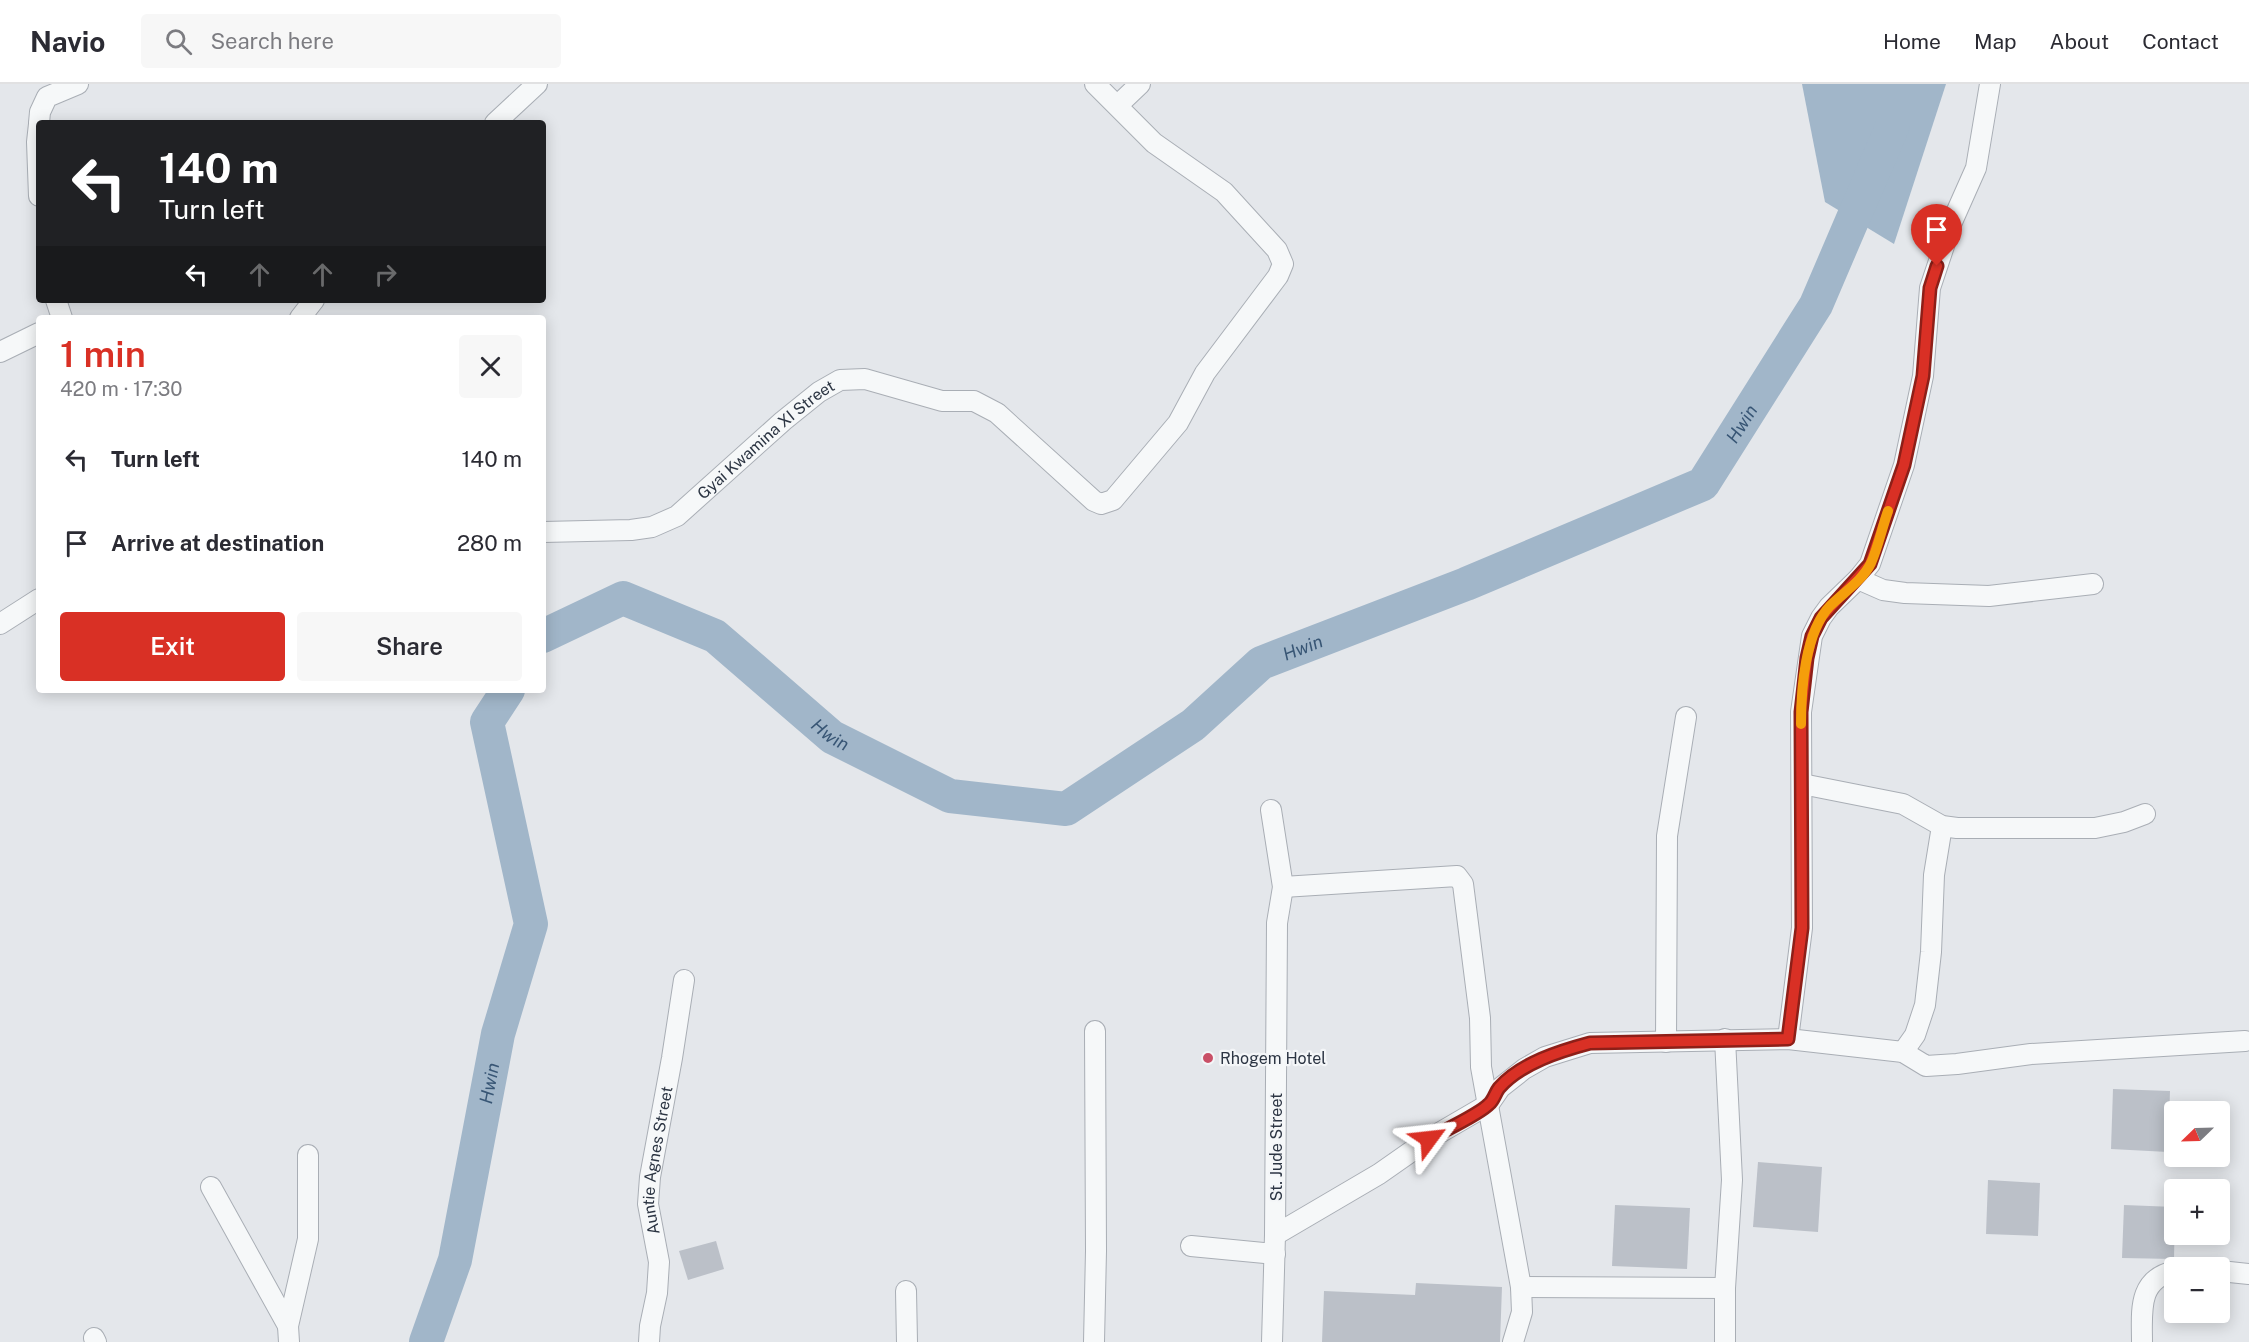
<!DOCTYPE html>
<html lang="en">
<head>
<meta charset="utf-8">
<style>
  :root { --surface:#fff; --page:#f7f7f7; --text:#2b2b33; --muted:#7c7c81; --line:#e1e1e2; --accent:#d93025 }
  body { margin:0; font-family:"Public Sans",sans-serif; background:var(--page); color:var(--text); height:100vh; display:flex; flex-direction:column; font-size:22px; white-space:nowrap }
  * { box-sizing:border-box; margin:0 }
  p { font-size:20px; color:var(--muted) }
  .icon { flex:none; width:33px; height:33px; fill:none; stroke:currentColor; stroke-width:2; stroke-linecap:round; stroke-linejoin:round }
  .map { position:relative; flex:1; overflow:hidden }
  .details { position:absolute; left:36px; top:231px; width:510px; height:378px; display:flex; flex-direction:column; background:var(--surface); border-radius:6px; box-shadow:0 3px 15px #0003 }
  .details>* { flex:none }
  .hud { position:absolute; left:36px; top:36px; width:510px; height:183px; border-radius:6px; box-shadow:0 3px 15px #0003; background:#202124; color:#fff; overflow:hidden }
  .needle { width:39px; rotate:247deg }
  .buttons { position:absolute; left:2164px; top:1017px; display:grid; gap:12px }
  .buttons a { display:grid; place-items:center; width:66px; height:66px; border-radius:6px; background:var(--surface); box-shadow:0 3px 15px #0003; font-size:30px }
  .pin { position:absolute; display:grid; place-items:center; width:51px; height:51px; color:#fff; margin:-62px -26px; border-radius:50% 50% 50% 0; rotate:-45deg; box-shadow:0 0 6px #0007 }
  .pin .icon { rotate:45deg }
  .me { position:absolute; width:66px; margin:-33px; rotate:60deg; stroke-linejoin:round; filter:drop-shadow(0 0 4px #0008) }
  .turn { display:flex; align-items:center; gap:21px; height:126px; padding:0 24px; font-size:27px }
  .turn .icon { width:78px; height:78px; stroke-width:2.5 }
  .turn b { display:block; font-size:42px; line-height:51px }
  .lanes { display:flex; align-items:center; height:57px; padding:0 24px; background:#0003; justify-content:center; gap:30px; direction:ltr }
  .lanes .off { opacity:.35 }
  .round { display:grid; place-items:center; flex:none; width:63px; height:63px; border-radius:6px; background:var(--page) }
  .headline { display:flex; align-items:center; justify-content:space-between; height:102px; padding:0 24px }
  h1 { font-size:36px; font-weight:600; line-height:45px; color:var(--accent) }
  .cta { display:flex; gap:12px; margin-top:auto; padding:12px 24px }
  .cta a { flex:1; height:69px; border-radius:6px; background:var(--accent); color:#fff; font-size:24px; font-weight:600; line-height:69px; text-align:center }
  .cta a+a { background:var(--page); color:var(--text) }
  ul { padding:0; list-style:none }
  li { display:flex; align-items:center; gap:18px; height:84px; padding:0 24px }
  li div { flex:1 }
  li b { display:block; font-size:22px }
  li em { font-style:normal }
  header { display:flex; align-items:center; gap:36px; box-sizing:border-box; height:84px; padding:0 30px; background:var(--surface); border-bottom:2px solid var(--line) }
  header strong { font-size:28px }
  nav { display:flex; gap:33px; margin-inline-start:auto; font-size:21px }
  .search { width:420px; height:54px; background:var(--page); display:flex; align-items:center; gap:15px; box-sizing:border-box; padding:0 21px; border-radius:6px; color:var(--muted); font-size:22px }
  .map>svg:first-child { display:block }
</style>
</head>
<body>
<header>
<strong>Navio</strong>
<div class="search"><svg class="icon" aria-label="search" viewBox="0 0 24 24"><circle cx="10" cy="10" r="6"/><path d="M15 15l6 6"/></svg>Search here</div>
<nav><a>Home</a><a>Map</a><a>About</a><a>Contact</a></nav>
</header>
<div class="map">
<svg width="2249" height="1258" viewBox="0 0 2249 1258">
  <rect width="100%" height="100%" fill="#e4e7eb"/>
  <path fill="#a1b6c9" d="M1802 0H1946L1894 160 1825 118Z"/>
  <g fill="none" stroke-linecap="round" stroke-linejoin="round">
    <g stroke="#a1b6c9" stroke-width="34">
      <path id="s1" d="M543 552 623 514 715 552 832 653 950 712 1066 725 1193 641 1261 579 1466 500 1703 400 1816 221 1893 41V0"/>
      <path id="s2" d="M426 1258 455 1176 498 950 531 840 487 638 508 606"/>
    </g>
  </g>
  <g fill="#bbc0c8">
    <path d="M2113 1005 2170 1007 2168 1068 2111 1065Z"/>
    <path d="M1758 1078 1822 1083 1818 1148 1753 1143Z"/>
    <path d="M1988 1096 2040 1099 2038 1152 1986 1150Z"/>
    <path d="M1615 1121 1690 1124 1687 1185 1612 1182Z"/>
    <path d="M2124 1121 2175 1123 2174 1175 2122 1174Z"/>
    <path d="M716 1157 724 1185 688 1196 679 1167Z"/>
    <path d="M1416 1199 1502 1203 1500 1258H1322L1324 1207 1415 1211Z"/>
  </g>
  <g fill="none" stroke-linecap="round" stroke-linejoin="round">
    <g stroke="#a9aeb5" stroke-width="22">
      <g id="minor">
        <path d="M1118 21 1140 0"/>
        <path d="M39 39 40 28 47 13 78 0"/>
        <path d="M495 39 537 0"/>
        <path d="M39 40 37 58 39 112"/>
        <path d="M56 216 62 234"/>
        <path d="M300 234 314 216"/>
        <path d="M0 268 39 249"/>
        <path id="s3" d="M543 448 631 446 652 443 677 432 783 337 819 308 840 296 865 295 942 317H974L997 329 1094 417 1101 420 1113 416 1178 339 1205 289 1278 192 1283 180 1277 166 1224 108 1154 59 1095 0"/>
        <path d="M1858 495 1883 506 1905 509 1989 512 2093 500"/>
        <path d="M0 540 39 515"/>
        <path d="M1802 700 1903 720 1942 742 1957 744H2095L2124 738 2145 730"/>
        <path d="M1271 726 1283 803 1277 839 1275 1151 1272 1258"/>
        <path d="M1283 803 1457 792 1463 800 1480 934 1481 983 1521 1203 1522 1228 1513 1258"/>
        <path d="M1725 955 1732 1096 1725 1204V1258"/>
        <path d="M1788 955 1802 844 1801 628 1812 552 1821 534 1829 523 1858 495 1870 480 1904 381 1923 292 1930 204 1952 138 1976 84 1990 0"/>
        <path d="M1666 958 1667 752 1686 633"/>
        <path d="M1903 968 1915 951 1925 921 1931 868 1934 791 1942 742"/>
        <path d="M211 1103 288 1242"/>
        <path d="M1275 1151 1379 1090 1429 1055 1489 1020 1500 1004 1524 985 1545 973 1590 959 1788 955 1903 968 1926 982 1957 980 2031 970 2245 957"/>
        <path d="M1191 1162 1275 1170"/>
        <path d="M2220 1187 2249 1190"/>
        <path d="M1521 1203 1725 1204"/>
        <path d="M906 1207 907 1258"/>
        <path d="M94 1254 96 1258"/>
        <path d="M289 1258 288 1242 308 1155V1071"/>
        <path id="s4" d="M649 1258 650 1242 657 1209 659 1178 648 1120 650 1093 672 974 684 896"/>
        <path d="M1094 1258 1096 1167 1095 947"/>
        <path d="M2142 1258C2142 1228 2137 1195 2175 1187"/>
      </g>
    </g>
    <use href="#minor" stroke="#f6f8f9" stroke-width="20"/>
  </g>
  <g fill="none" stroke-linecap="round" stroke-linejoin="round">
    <g stroke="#8d1f18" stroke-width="15">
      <path id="route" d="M1429 1055C1443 1047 1480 1030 1489 1020 1494 1016 1495 1009 1499 1004 1521 979 1560 967 1590 959L1788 955 1802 844 1801 628 1807 574 1812 552 1821 534 1870 480 1904 381 1923 292 1930 204 1937 182"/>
    </g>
    <use href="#route" stroke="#d93025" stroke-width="10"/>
    <path stroke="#f59e0b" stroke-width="10" d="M1801 640C1801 605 1805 548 1830 522 1843 509 1863 496 1871 479 1878 463 1882 444 1888 427"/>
  </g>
  <circle fill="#c95067" stroke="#f4f6f8" stroke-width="2" cx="1208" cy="974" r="6"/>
  <g text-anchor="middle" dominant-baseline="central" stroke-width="4.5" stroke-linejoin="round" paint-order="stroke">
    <g font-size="16" fill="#2c3543" stroke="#f4f6f8">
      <text stroke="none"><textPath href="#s3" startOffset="254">Gyai Kwamina XI Street</textPath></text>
      <text transform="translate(1276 1063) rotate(-90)">St. Jude Street</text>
      <text stroke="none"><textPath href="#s4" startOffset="184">Auntie Agnes Street</textPath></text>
    </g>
    <g font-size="16" fill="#2c3543" stroke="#f4f6f8" text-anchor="start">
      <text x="1220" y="974">Rhogem Hotel</text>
    </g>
    <g font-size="18" font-style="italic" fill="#385675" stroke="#f4f6f8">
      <text stroke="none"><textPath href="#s1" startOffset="1384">Hwin</textPath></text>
      <text stroke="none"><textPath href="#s1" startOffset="880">Hwin</textPath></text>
      <text stroke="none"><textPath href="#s1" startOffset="340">Hwin</textPath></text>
      <text stroke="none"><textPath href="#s2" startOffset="267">Hwin</textPath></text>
    </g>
  </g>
</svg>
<div class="buttons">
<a><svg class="needle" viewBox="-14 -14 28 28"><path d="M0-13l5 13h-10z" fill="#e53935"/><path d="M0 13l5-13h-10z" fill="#7c7c81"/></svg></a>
<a>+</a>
<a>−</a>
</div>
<div class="pin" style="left:1937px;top:182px;background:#d93025"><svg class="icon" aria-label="arrive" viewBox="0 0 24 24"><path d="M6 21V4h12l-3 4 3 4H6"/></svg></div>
<svg class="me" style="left:1429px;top:1055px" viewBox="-20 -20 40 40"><path d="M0-17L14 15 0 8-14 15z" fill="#d93025" stroke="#fff" stroke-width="4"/></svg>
<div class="hud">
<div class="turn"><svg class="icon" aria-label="left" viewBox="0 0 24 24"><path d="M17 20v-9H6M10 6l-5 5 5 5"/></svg><div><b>140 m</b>Turn left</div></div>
<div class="lanes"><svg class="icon" aria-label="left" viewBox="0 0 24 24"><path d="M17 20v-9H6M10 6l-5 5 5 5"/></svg><svg class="icon off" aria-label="ahead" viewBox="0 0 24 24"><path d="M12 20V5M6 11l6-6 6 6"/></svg><svg class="icon off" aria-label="ahead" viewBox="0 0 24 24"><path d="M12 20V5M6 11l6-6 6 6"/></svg><svg class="icon off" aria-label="right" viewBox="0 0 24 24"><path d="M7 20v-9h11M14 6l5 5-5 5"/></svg></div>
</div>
<section class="details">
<div class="headline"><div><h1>1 min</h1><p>420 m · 17:30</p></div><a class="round"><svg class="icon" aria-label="close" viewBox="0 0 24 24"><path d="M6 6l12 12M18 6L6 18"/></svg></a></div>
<ul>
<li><svg class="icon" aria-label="left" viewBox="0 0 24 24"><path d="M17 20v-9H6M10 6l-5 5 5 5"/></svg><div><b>Turn left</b></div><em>140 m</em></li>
<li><svg class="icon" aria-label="arrive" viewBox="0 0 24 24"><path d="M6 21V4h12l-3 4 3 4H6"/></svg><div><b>Arrive at destination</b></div><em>280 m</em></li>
</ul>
<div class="cta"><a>Exit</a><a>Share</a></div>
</section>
</div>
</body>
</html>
